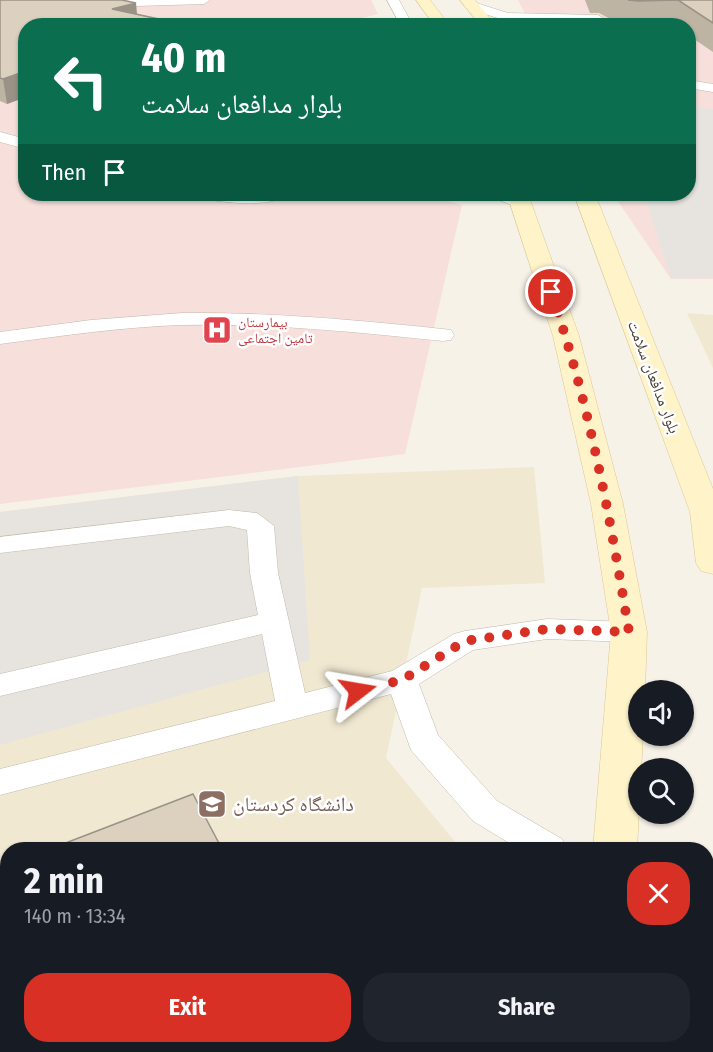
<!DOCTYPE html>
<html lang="en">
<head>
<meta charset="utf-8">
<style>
  :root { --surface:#171b24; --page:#20242c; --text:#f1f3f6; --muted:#9ea1a6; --accent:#d93025 }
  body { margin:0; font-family:"Fira Sans Condensed","Noto Naskh Arabic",sans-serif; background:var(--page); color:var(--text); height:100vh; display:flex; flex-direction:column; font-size:22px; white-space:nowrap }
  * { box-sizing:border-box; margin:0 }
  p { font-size:20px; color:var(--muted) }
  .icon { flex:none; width:33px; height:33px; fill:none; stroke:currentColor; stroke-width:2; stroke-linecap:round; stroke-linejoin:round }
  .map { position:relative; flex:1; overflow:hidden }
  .sheet { position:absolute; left:0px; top:842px; width:714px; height:212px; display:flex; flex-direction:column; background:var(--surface); border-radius:24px 24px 0 0; box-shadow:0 2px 4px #0004 }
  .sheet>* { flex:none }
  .banner { position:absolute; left:18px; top:18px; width:678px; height:183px; border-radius:24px; box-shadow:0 2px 4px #0004; background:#0b6e4f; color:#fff; overflow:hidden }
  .controls { position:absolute; left:628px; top:680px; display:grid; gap:12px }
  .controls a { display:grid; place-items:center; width:66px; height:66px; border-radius:50%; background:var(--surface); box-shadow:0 2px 4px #0004; font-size:30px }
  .pin { position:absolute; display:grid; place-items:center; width:51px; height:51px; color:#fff; margin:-26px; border:3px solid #fff; border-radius:50%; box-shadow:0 2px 6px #0007 }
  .me { position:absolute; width:66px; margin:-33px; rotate:76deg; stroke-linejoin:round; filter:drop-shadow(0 0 4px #0008) }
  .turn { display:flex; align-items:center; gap:21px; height:126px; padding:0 24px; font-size:27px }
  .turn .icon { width:78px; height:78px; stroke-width:2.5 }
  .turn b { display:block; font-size:42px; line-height:51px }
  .then { display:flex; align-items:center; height:57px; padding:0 24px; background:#0003; gap:12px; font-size:22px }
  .round { display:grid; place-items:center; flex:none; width:63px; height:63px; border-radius:24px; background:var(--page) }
  .summary { display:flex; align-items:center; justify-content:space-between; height:102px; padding:0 24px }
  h1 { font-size:36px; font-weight:700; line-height:45px }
  .cta { display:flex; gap:12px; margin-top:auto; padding:12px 24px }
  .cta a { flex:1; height:69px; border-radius:24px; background:var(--accent); color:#fff; font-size:24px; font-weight:700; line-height:69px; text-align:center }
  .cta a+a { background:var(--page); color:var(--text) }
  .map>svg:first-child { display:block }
</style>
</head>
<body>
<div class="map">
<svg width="713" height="1052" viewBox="0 0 713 1052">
  <rect width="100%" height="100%" fill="#f6f2e8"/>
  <g fill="#f0e8d1">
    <path d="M687 313 713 315V368Z"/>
    <path d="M534 467 545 583 422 588 386 758 461 849H8V1046H421L420 1052H0V512L298 476Z"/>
  </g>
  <g fill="#f7dfdb">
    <path d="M0 0H371L378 14 335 25 26 26V194H422L462 205 405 454 0 504Z"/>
    <path d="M518 0H713V279H671L613 194H688V26L531 25Z"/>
  </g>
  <g fill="#e7e4e0">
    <path d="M689 107 713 109V277L671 279 644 194H688Z"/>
    <path d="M298 476 310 660 0 745V512Z"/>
  </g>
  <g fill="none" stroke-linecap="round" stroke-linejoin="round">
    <g stroke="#c3baaa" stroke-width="1">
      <g id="lane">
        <path d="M99 0H210L204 4 101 7 95 3Z"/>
        <path d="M387 0H399L413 26H401Z"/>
        <path d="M470 1 508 13 598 15 616 26 507 21 466 8 464 5Z"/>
        <path d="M688 80 713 84V92L688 88Z"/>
        <path d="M0 132 26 139V149L0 142Z"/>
        <path d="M198 194H286C274 209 218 202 201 198Z"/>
        <path d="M490 194H513L529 203 520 208 493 198Z"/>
        <path d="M182 313C269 312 356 320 443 329L451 330 454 335 451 340 443 341C356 332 269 323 182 325 121 327 60 336 0 344V332L91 320Z"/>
        <path d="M229 510 257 513 274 526 278 573 305 693 392 671 454 634 465 631 547 619 629 622 640 625 644 632 640 639 629 642 547 639 473 650 419 684 438 735 497 801 562 839 567 849H519L473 821 411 750 391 694 0 795V769L275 701 262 634 0 696V674L258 615 250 573 247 530 229 526 0 553V537Z"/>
      </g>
    </g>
    <g stroke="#dbc893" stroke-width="1">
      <g id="secondary">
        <path d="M416 0H430L450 26H435Z"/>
        <path d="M460 0H475L496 26H481Z"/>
        <path d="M507 194H528L579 336 623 504 647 632 645 690H639V735H643L637 849H593L611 632 591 504 553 336Z"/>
        <path d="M574 194H595L713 489V574L701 571 696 563 690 512Z"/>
        <path d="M552 1046H604L602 1052H550Z"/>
      </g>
    </g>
    <use href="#lane" fill="#fff" fill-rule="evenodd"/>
    <use href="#secondary" fill="#fff3c9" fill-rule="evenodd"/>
  </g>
  <g fill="#bdb4a4">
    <path d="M0 0 137 14 168 21V26H26V97L7 104 0 101Z"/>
    <path d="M585 0H713V52L688 35V26H630L618 23 599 13H590Z"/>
  </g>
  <g fill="#9a9286">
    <path d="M136 3 138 25 112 9Z"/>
    <path d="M168 21V26H152Z"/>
    <path d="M26 71V97L7 104 3 79Z"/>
    <path d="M99 1046H121L119 1052H97Z"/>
  </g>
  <g fill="#dcd1bf" stroke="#9a9286" stroke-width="1.5">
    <path d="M0 0H122L136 3 112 9 168 21 152 26H26V71L3 79 0 78Z"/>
    <path d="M628 0H713V23L678 0 638 1Z"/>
    <path d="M193 794 222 849H50Z"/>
    <path d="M8 888V1046H99L97 1052H0V911L6 908Z"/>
  </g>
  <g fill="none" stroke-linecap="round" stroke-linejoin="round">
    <path stroke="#d93025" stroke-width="10" stroke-dasharray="0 18" d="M358 691 402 680 465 641 547 629 629 632C610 517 589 402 551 292"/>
  </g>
  <defs>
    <g id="hospital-square" transform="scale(1.5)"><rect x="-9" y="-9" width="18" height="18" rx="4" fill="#e0444e" stroke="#fff"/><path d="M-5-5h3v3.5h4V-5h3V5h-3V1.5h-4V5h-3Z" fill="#fff"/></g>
    <g id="university-square" transform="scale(1.5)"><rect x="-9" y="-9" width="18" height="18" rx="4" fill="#8d6e63" stroke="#fff"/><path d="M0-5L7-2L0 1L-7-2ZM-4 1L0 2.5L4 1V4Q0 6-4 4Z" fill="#fff"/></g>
  </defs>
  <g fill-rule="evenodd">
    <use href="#hospital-square" x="217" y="330"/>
    <use href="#university-square" x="212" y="804"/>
  </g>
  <g text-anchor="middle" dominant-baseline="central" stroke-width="5" stroke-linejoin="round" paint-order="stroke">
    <g font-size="14" fill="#be3a42" stroke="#fff" text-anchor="start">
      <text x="238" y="322">بیمارستان<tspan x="238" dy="16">تامین اجتماعی</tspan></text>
    </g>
    <g font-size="16" fill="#4b4336" stroke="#fff">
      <text transform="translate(654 377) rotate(69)">بلوار مدافعان سلامت</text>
    </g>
    <g font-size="20" fill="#785e54" stroke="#fff" text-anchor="start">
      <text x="233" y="804">دانشگاه کردستان</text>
    </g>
  </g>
</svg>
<div class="controls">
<a><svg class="icon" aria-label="sound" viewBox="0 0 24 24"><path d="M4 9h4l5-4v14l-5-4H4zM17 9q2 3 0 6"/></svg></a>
<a><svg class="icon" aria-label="search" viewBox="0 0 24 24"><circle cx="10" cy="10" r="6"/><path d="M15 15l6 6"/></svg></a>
</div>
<div class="pin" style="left:551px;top:292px;background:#d93025"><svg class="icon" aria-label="arrive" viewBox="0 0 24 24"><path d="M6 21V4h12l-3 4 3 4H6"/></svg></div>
<svg class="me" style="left:358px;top:691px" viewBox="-20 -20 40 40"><path d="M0-17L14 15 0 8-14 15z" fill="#d93025" stroke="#fff" stroke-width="4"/></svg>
<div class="banner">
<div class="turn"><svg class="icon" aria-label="left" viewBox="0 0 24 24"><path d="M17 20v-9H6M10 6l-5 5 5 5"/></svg><div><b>40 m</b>بلوار مدافعان سلامت</div></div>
<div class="then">Then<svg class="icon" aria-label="arrive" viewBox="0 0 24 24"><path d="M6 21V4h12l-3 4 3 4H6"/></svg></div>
</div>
<section class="sheet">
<div class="summary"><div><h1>2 min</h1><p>140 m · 13:34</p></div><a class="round" style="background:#d93025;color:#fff"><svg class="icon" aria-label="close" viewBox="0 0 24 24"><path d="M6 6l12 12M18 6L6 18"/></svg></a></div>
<div class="cta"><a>Exit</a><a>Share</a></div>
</section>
</div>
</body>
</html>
